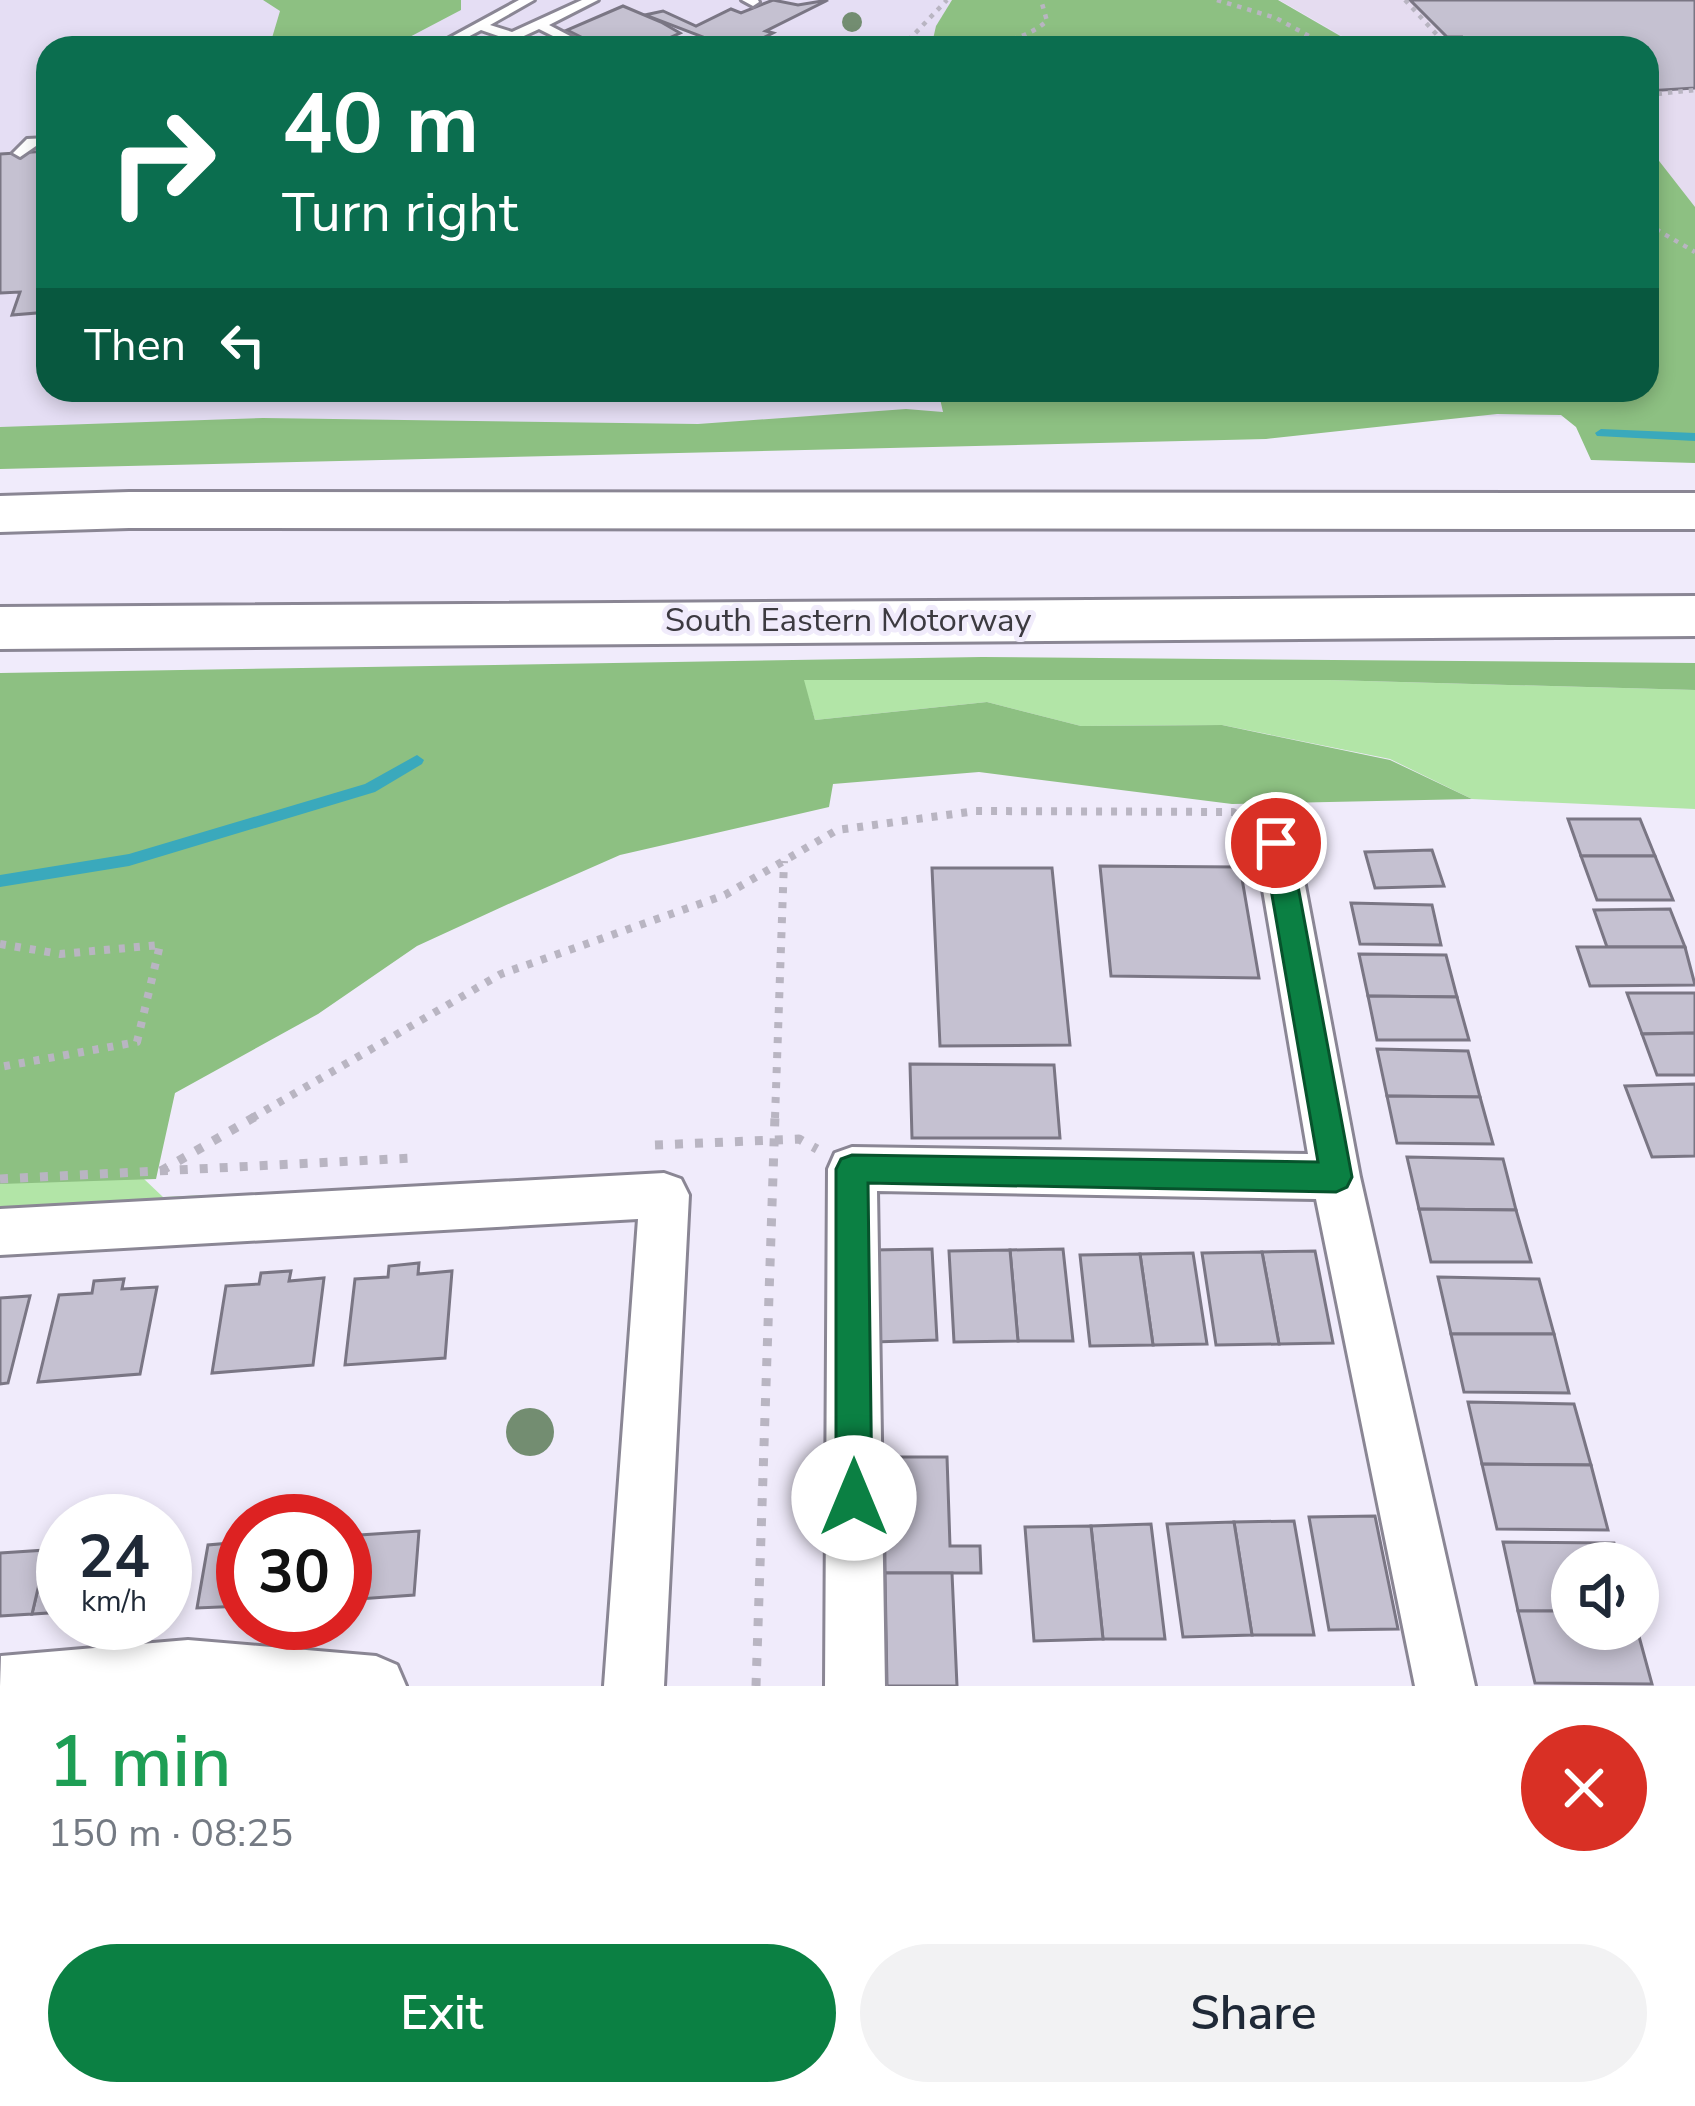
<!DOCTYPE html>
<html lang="en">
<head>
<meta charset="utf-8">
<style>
  :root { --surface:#fff; --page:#f2f2f3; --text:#1f2937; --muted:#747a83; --accent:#0b8043 }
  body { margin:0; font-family:"Nunito Sans",sans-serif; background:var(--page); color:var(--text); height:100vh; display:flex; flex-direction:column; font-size:45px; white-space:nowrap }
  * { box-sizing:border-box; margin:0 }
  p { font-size:39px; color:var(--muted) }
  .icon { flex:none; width:66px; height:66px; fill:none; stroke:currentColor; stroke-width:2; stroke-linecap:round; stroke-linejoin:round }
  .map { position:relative; height:1686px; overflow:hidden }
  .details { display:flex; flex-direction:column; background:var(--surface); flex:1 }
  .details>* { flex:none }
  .guide { position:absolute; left:36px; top:36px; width:1623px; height:366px; border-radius:36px; box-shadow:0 6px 18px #0003; background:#0b6e4f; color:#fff; overflow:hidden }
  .tools { position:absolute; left:1551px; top:1542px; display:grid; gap:24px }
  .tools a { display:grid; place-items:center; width:108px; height:108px; border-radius:50%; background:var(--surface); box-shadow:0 6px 18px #0003; font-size:60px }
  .speed { position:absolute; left:36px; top:1494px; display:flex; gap:24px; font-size:60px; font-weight:700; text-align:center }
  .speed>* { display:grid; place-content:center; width:156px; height:156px; border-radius:50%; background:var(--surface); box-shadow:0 6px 18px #0003; line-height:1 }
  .speed small { font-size:30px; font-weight:400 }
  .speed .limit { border:18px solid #d22; background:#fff; color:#111 }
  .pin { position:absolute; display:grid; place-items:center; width:102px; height:102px; color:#fff; margin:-51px; border:6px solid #fff; border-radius:50%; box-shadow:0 3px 12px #0007 }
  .me { position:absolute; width:132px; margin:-66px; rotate:0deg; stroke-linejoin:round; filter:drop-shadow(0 0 9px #0008) }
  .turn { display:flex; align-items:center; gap:42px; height:252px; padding:0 48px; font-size:54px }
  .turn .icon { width:156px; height:156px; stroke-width:2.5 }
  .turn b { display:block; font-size:84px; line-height:102px }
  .then { display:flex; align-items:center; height:114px; padding:0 48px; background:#0003; gap:24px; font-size:45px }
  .round { display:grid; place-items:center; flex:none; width:126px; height:126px; border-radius:63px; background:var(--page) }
  .headline { display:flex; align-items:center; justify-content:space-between; height:204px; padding:0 48px }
  h1 { font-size:72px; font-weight:600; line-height:90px; color:#1e9e55 }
  .primary-button { display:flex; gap:24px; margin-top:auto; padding:24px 48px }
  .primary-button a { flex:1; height:138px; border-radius:72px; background:var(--accent); color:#fff; font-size:48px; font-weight:600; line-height:138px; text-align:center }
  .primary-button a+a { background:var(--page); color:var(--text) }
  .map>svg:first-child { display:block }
</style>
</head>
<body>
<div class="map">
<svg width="1695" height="1686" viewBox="0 0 1695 1686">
  <rect width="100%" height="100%" fill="#f0ebfb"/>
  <path fill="#e5dcf0" d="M1279 0H1695V238L1647 211V48H1363Z"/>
  <path fill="#e5def4" d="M0 0H1278L1363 48H48V390H1647L1695 417 1107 415 0 447Z"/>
  <g fill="#b2e5a7">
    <path d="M803 680H1329L1695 690V809L1472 799 1390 759 1222 725 1081 726 987 702 815 720Z"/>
    <path d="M0 1161 144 1179 163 1197 511 1181 510 1193 0 1227Z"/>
  </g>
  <g fill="#8dc082">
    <path d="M263 0H461V10L402 41 352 48H269L280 11Z"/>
    <path d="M952 0H1278L1361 48H931L936 26Z"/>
    <path d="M1647 157H1656L1695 207V463L1591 460 1576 427 1561 415 1497 414 1266 439 0 469V427L263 418 698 424 906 409 943 412 938 390H1647Z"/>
    <path d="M982 657 1695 663V690L1329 680H804L815 720 987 702 1081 726 1222 725 1390 760 1472 799 1232 804 979 772 833 784 829 807 620 855 504 906 417 946 318 1014 175 1093 156 1179 0 1184V673Z"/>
  </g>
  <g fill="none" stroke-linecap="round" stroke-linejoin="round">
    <g fill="#3aa9bc" fill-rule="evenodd">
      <path d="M1601 429 1695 433V441L1597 436 1595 433Z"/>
      <path d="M417 755 424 760 422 764 375 792 129 866 0 887V875L129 854 365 784Z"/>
    </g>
  </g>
  <g fill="#c5c1d1" stroke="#7a7684" stroke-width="3">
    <path d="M773 0 798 5 828 0 766 31 773 33 743 48H699L711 40 645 15 663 11 696 26 731 9 741 13Z"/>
    <path d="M1410 0H1695V88L1647 91V48H1469L1462 37H1447Z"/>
    <path d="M623 6 661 22 680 33 647 48H603L567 30Z"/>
    <path d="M48 151V185L39 212H48L41 247H48V312L12 315 20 292 0 293V154Z"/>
    <path d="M1568 819H1640L1655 856H1581Z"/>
    <path d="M1432 850 1444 886 1375 888 1365 852Z"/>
    <path d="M1581 856H1655L1673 900H1597Z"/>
    <path d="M1100 866 1240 867 1259 978 1111 976Z"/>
    <path d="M932 868H1052L1070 1045 940 1046Z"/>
    <path d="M1351 903 1432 905 1441 945 1360 944Z"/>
    <path d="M1670 909 1685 947H1607L1594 910Z"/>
    <path d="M1577 947H1685L1695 985 1590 986Z"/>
    <path d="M1359 954 1446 955 1457 997 1368 996Z"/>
    <path d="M1627 993H1695V1033L1642 1034Z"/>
    <path d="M1368 996 1457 997 1469 1040H1377Z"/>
    <path d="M1695 1033V1075H1657L1642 1034Z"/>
    <path d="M1377 1049 1468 1051 1480 1097 1387 1096Z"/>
    <path d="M910 1064 1054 1065 1060 1138H912Z"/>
    <path d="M1695 1084V1156L1652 1157 1625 1086Z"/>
    <path d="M1387 1096 1480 1097 1493 1144 1397 1143Z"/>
    <path d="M1407 1157 1503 1159 1516 1210 1419 1209Z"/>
    <path d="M1419 1209 1516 1210 1531 1262H1431Z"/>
    <path d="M932 1249 937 1340 874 1342 872 1250Z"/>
    <path d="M1063 1249 1073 1341H1018L1010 1250Z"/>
    <path d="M1010 1250 1018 1341 954 1342 949 1251Z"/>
    <path d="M1315 1251 1333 1343 1279 1344 1262 1252Z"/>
    <path d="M1262 1252 1279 1344 1216 1345 1202 1253Z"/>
    <path d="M1193 1253 1207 1344 1153 1345 1140 1254Z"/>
    <path d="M1140 1254 1153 1345 1090 1346 1080 1255Z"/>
    <path d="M419 1263 418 1274 452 1271 445 1358 345 1365 355 1279 388 1277 389 1266Z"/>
    <path d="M291 1271 289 1281 324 1278 313 1365 212 1373 226 1286 259 1284 261 1273Z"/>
    <path d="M1438 1277 1539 1279 1554 1334H1451Z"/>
    <path d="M124 1279 122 1289 157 1287 140 1374 38 1382 59 1295 92 1293 94 1281Z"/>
    <path d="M30 1296 8 1383 0 1384V1298Z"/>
    <path d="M1451 1334H1554L1569 1393 1464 1392Z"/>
    <path d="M1468 1402 1574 1404 1591 1465 1482 1464Z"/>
    <path d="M884 1457H947L950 1546H980L981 1573H885Z"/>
    <path d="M1482 1464 1591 1465 1608 1530 1497 1529Z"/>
    <path d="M1375 1516 1398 1629 1329 1630 1309 1517Z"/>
    <path d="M1294 1521 1314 1635H1252L1234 1522Z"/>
    <path d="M1234 1522 1252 1635 1183 1637 1167 1524Z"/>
    <path d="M1151 1524 1165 1639H1103L1091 1526Z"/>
    <path d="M1091 1526 1103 1639 1034 1641 1025 1527Z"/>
    <path d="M419 1531 414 1595 345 1600V1536Z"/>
    <path d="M243 1542V1606L197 1608 208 1545Z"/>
    <path d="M1503 1542 1614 1543 1619 1563H1572V1611H1518Z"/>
    <path d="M63 1548V1612L32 1614 47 1550Z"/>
    <path d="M47 1550 32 1614 0 1616V1553Z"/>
    <path d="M885 1573H952L957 1686H887Z"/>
    <path d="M1518 1611H1572V1629H1637L1652 1684 1535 1683Z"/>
  </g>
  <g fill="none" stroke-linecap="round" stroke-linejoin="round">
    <g stroke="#8a8694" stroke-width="6">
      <g id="lane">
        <path d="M519 0H534L490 25 512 32 582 0H598L549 25 593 48H577L539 29 513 41 481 30 447 48H431Z"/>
        <path d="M742 0H758L759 2 753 6Z"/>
        <path d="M680 44 686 45 687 48H674Z"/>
        <path d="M48 138V146H36L20 157 13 153 27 139Z"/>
      </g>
    </g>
    <g stroke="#8a8694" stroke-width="6">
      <g id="street">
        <path d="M1276 827 1291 831 1297 843 1360 1177 1475 1686H1415L1316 1199 877 1191 885 1686H825L828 1169 835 1153 852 1147 1308 1154 1255 843 1261 831Z"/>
        <path d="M664 1173 681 1179 689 1195 664 1686H604L638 1219 0 1255V1209Z"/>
        <path d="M188 1640 376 1656 397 1665 406 1686H0L1 1656Z"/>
      </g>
    </g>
    <g stroke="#8a8694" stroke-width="6">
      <g id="highway">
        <path d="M129 492 1695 493V529L129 528 0 532V496Z"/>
        <path d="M1695 596V636L0 649V607Z"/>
      </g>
    </g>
    <g stroke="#b9b5c2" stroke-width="4.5" stroke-dasharray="4.5 6" stroke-linecap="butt">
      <path d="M1217 0 1276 18 1331 48"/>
      <path d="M1405 0 1449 48"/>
      <path d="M908 41C951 49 1012 51 1047 21L1041 0"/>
      <path d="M901 48 947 0"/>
      <path d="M1647 95 1695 90"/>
      <path d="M40 210 48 209"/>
      <path d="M1647 224 1695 252"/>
    </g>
    <g stroke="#b9b5c2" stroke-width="8" stroke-dasharray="6 9" stroke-linecap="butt">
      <path d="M0 944 60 954 160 945 137 1042 0 1067"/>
      <path d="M252 1118 501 974 725 895 837 830 976 811 1233 812 1247 822"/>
      <path d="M775 1118 784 861"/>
    </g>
    <g stroke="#b9b5c2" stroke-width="9" stroke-dasharray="8 12" stroke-linecap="butt">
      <path d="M655 1145 799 1139 817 1149"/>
      <path d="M161 1171 258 1115"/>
      <path d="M0 1179 412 1158"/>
      <path d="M756 1686 775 1115"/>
    </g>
    <use href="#lane" fill="#fff" fill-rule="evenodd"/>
    <use href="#street" fill="#fff" fill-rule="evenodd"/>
    <use href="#highway" fill="#fff" fill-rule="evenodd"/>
  </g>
  <g fill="#738d71">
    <circle cx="852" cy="22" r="10"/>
    <circle cx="530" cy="1432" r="24"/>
  </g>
  <path fill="#0b8043" stroke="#07532c" stroke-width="3" d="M1276 833 1290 843 1352 1177 1347 1187 1336 1192 868 1183 872 1498 867 1511 854 1516 841 1511 836 1498V1169L841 1159 852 1155 1318 1162 1263 843Z"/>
  <g text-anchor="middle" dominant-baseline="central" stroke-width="10" stroke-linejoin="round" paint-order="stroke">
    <g font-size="33" fill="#3c3a40" stroke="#f0ebfb">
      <text x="848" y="620">South Eastern Motorway</text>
    </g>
  </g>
</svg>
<div class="tools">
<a><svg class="icon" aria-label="sound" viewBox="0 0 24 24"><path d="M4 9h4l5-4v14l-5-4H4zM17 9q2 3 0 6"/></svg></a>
</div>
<div class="speed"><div>24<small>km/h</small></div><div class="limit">30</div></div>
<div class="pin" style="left:1276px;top:843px;background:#d93025"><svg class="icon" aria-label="arrive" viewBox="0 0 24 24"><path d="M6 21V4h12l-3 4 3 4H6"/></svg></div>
<svg class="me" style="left:854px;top:1498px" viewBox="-20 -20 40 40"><circle r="19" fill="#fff"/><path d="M0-13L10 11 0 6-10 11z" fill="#0b8043"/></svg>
<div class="guide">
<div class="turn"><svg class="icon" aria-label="right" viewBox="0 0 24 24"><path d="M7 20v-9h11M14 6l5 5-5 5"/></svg><div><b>40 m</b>Turn right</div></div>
<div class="then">Then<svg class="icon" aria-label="left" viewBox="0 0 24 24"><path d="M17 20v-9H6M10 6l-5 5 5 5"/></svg></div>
</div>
</div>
<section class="details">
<div class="headline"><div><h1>1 min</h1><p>150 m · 08:25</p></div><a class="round" style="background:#d93025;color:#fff"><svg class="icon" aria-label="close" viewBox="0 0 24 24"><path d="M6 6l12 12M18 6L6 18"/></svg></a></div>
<div class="primary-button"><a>Exit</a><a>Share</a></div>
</section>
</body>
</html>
